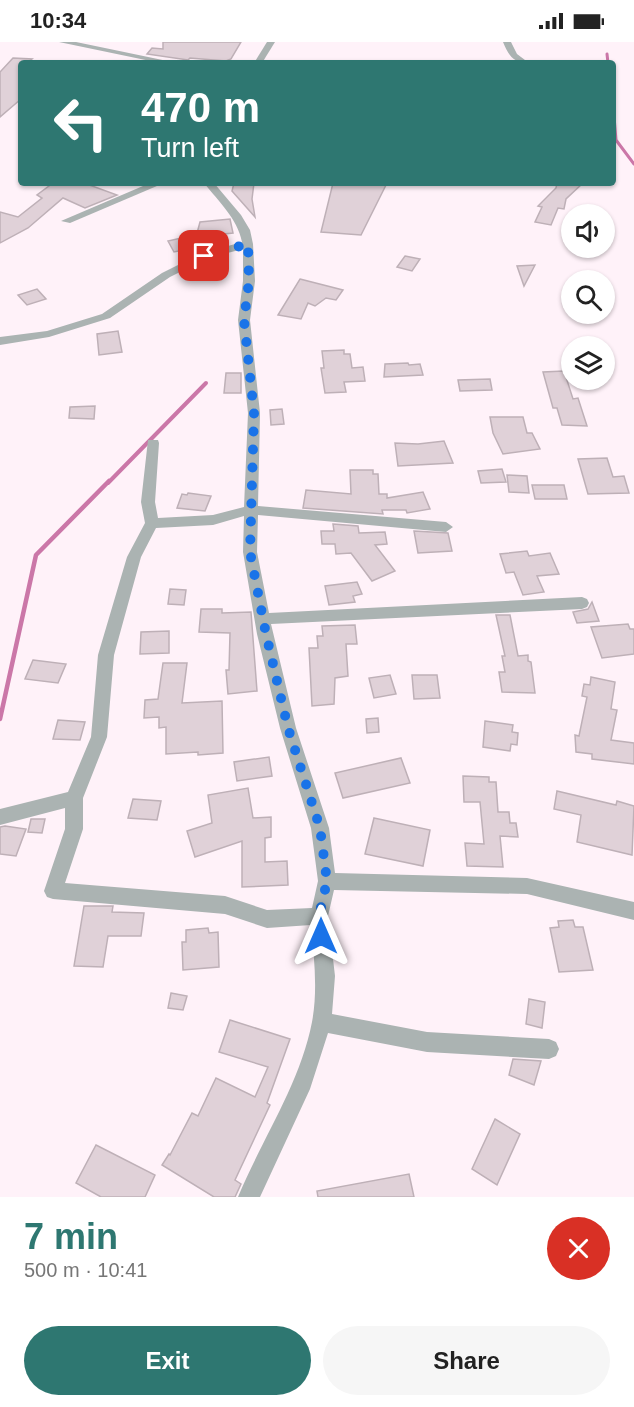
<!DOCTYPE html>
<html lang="en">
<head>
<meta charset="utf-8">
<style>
  :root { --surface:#fff; --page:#f6f6f6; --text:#222; --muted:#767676; --accent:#2e7771 }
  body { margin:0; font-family:Helvetica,sans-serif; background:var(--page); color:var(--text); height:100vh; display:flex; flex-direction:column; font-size:22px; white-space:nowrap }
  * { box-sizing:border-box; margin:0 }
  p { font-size:20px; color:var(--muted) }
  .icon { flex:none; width:33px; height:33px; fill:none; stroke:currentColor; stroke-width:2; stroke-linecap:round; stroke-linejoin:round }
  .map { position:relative; height:1155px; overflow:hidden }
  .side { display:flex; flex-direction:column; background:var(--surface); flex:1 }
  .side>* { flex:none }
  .hud { position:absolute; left:18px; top:18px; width:598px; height:126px; border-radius:6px; box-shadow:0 2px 4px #0004; background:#2e7771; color:#fff; overflow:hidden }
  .tools { position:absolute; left:561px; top:162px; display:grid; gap:12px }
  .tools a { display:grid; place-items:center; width:54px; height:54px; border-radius:50%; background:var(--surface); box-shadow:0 2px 4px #0004; font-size:30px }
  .pin { position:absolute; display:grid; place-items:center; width:51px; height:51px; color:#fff; margin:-26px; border-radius:12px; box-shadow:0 3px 9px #0006 }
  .me { position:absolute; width:66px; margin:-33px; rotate:0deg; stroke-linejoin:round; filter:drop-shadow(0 0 4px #0008) }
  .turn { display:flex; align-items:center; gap:21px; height:126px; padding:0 24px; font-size:27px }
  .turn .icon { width:78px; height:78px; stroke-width:2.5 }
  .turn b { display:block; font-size:42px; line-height:51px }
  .round { display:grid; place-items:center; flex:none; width:63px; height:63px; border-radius:32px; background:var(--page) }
  .head { display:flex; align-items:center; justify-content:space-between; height:102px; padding:0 24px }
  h1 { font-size:36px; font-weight:600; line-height:45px; color:var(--accent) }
  .action { display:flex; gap:12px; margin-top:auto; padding:12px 24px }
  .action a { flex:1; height:69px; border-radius:36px; background:var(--accent); color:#fff; font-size:24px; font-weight:600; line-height:69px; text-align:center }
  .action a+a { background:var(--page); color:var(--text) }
  .status { display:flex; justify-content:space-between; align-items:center; height:42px; padding:0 30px; background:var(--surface); direction:ltr }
  .status svg { height:16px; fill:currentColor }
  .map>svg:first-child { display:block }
</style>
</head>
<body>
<div class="status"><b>10:34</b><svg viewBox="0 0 49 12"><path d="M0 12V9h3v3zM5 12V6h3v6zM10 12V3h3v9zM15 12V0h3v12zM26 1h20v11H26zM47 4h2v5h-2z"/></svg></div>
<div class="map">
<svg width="634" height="1155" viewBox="0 0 634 1155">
  <rect width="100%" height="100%" fill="#fff2f9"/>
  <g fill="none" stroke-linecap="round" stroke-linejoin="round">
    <g stroke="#cb77a8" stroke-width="3">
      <path d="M607 12 608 21"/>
      <path d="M614 74 616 98 634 122"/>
    </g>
    <path stroke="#cb77a8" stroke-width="4" d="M108 441 206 341"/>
    <path stroke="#cb77a8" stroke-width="4.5" d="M0 677 36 513 109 439"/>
  </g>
  <g fill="#e0d1d8" stroke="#beb0b7" stroke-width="1.5">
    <path d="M163 0H241L231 17 226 19 190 16 188 18 147 12 152 6 163 7Z"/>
    <path d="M13 16 32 17 27 21H21V57L0 75V30Z"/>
    <path d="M53 141H84L117 153 85 166 63 156 28 186 0 201V170L18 175 42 156 37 153Z"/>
    <path d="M234 141H254L252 157 255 175 232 149Z"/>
    <path d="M333 141H387L361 193 321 190Z"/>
    <path d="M557 141H583L566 157 564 167 558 166 551 183 535 180 542 165 538 164 556 146Z"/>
    <path d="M230 177 233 191 196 195 200 180Z"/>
    <path d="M181 196 188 207 174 210 168 199Z"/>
    <path d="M405 214 420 217 412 229 397 225Z"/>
    <path d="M210 220 214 233 199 234 196 224Z"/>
    <path d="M535 223 524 244 517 224Z"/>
    <path d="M300 237 343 248 336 258 326 256 315 264 308 261 301 277 278 273Z"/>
    <path d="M37 247 46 257 27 263 18 253Z"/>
    <path d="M118 289 122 310 99 313 97 292Z"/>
    <path d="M344 308V312H350L352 326 363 325 365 339 344 340 346 350 325 351 321 326H324L322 309Z"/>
    <path d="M408 321 409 323 420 322 423 333 384 335 385 322Z"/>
    <path d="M564 329 573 357 578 356 587 384 562 383 557 366H553L543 330Z"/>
    <path d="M226 331H241V351H224Z"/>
    <path d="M490 337 492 348 460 349 458 338Z"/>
    <path d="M95 364 94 377 69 376 70 365Z"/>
    <path d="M282 367 284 382 271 383 270 368Z"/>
    <path d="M490 375H523L527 391H532L540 407 503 412 493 391Z"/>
    <path d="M444 399 453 421 398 424 395 401 418 402Z"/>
    <path d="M607 416 613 435 624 434 629 451 588 452 578 417Z"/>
    <path d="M502 427 506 440 481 441 478 429Z"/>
    <path d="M350 428H373V432H378L379 452H387V456L423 450 430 467 407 471 406 468H382L383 472 303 466 306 448 351 452Z"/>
    <path d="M507 433 527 434 529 451 509 450Z"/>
    <path d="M532 443H564L567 457H535Z"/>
    <path d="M188 451 211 454 205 469 177 466 182 452 187 453Z"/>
    <path d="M333 482 358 484 359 491 385 490 387 502 375 503 395 529 372 539 351 511 336 512 335 502H322L321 489H334Z"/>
    <path d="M414 489 448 491 452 509 418 511Z"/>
    <path d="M527 509 529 514 550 511 559 532 537 534 544 550 523 553 514 530 506 531 500 512Z"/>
    <path d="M357 540 362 552 353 554 355 560 329 563 325 544Z"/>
    <path d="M170 547 186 548 184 563 168 562Z"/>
    <path d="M592 560 599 579 577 581 573 570 588 567Z"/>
    <path d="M201 567H222V571L251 570 257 649 228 652 226 628H229L230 591 199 590Z"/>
    <path d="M496 573H510L518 614 528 613V619L531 620 535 651 502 650 499 630H505L502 614H505Z"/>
    <path d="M628 582 630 587H634V612L602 616 591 585Z"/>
    <path d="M355 583 357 602H346L348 634 335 636 334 662 312 664 309 606H318L317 594H323L322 584Z"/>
    <path d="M169 589V611L140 612 141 590Z"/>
    <path d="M33 618 66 622 58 641 25 637Z"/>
    <path d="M163 621H187L182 661 222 659 223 711 198 713V710L166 712V685L159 686V675L144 676 145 658 158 657Z"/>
    <path d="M390 633 396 652 374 656 369 636Z"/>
    <path d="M412 633H437L440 656 414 657Z"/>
    <path d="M591 635 615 640 611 667 617 668 611 698 634 701V722L592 717V712L576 710 575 693 579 694 587 655 582 654 584 642 590 643Z"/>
    <path d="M378 676 379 690 367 691 366 677Z"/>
    <path d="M58 678 85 680 80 698 53 697Z"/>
    <path d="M485 679 513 683 512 690 518 691 517 703 511 702 510 709 483 705Z"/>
    <path d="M269 715 272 734 237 739 234 720Z"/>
    <path d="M401 716 410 741 343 756 335 731Z"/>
    <path d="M463 734 489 735V740H496L498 770H509L510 781H516L518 795 500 794 503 825 467 824 465 801 484 802 480 760H464Z"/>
    <path d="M248 746 253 776 271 775V795L265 796V820L287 819 288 843 242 845V799L195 815 187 789 212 781 208 753Z"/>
    <path d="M557 749 616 763 617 759 634 764 632 813 577 800 581 773 554 767Z"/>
    <path d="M133 757 161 759 157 778 128 776Z"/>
    <path d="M374 776 430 788 423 824 365 812Z"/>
    <path d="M31 777H45L42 791 28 790Z"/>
    <path d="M5 784 26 787 16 814 0 812V785Z"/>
    <path d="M84 864H113L112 870 144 871 141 894H108L103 925 74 924Z"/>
    <path d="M573 878 575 885H583L593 928 559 930 550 886 559 885 558 879Z"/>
    <path d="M208 886 209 891 218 890 219 925 183 928 182 900H186V888Z"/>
    <path d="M171 951 187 954 183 968 168 966Z"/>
    <path d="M529 957 545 960 542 986 526 982Z"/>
    <path d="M230 978 290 997 267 1061 270 1063 235 1138 241 1142 235 1155H214L162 1123 169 1112 170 1113 192 1071 198 1074 216 1036 255 1055 268 1025 219 1010Z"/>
    <path d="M513 1017 541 1019 534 1043 509 1033Z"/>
    <path d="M495 1077 520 1092 497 1143 472 1127Z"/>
    <path d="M96 1103 155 1133 145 1155H101L76 1141Z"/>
    <path d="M409 1132 414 1155H318L317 1149Z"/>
  </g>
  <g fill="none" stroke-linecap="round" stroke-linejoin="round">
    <g fill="#abb3b2" fill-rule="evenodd">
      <path d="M59 0H76L177 21H160Z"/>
      <path d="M267 0H275L262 21H254Z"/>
      <path d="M503 0H511L517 12 529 21C513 21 509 14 503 0Z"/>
      <path d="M150 141H164L70 181 61 179Z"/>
      <path d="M204 141H214L241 173 250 188 253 202 255 239 250 278 260 371 258 464 446 480 453 485 446 490 258 473 257 510 269 571 582 555 587 557 589 561 587 565 582 567 271 582 296 686 329 786 335 831 527 836 634 860V878L527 852 334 848 328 874 335 934 332 972 427 990 549 997 556 1000 559 1007 556 1014 549 1017 427 1010 328 991 310 1047 260 1155H238C262 1097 300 1042 312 980 318 948 314 915 311 883L267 886 225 872 53 857 47 855 44 849 65 787V766L0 783V767L68 750 91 695 98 613 127 515 145 481 141 460 148 398H158L159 401 155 460 158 476 213 473 244 465 248 371 238 278 243 239V207L208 216 170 235 110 276 49 295 0 303V295L47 289 102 272 162 231 200 212 242 200C237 176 219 160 204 141ZM244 474 243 510 257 592 280 686 311 786 318 839 312 866 267 868 225 854 65 841 83 787V756L107 695 114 613 141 515 156 486 213 483Z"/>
    </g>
  </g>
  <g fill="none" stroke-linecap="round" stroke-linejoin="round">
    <path stroke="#1a73e8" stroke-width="10" stroke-dasharray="0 18" d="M204 214 248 202 249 239 244 278 254 371 250 510 266 592 288 686 320 786 327 839 319 874 321 894"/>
  </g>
</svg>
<div class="tools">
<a><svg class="icon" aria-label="sound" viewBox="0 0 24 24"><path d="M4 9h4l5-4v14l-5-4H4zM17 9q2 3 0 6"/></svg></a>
<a><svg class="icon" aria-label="search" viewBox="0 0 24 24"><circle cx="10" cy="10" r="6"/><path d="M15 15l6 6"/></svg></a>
<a><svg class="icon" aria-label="layers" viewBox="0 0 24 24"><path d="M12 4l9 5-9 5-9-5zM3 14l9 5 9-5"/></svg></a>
</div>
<div class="pin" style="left:204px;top:214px;background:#d93025"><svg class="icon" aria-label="arrive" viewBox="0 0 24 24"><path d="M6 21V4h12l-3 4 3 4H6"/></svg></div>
<svg class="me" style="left:321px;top:894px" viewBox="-20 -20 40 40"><path d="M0-17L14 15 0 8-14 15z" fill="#1a73e8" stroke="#fff" stroke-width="4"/></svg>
<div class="hud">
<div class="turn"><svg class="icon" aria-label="left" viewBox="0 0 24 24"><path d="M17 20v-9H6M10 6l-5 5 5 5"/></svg><div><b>470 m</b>Turn left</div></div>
</div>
</div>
<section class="side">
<div class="head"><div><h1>7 min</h1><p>500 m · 10:41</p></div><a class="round" style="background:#d93025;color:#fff"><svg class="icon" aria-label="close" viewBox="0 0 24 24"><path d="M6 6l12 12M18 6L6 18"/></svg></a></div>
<div class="action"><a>Exit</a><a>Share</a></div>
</section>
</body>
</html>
